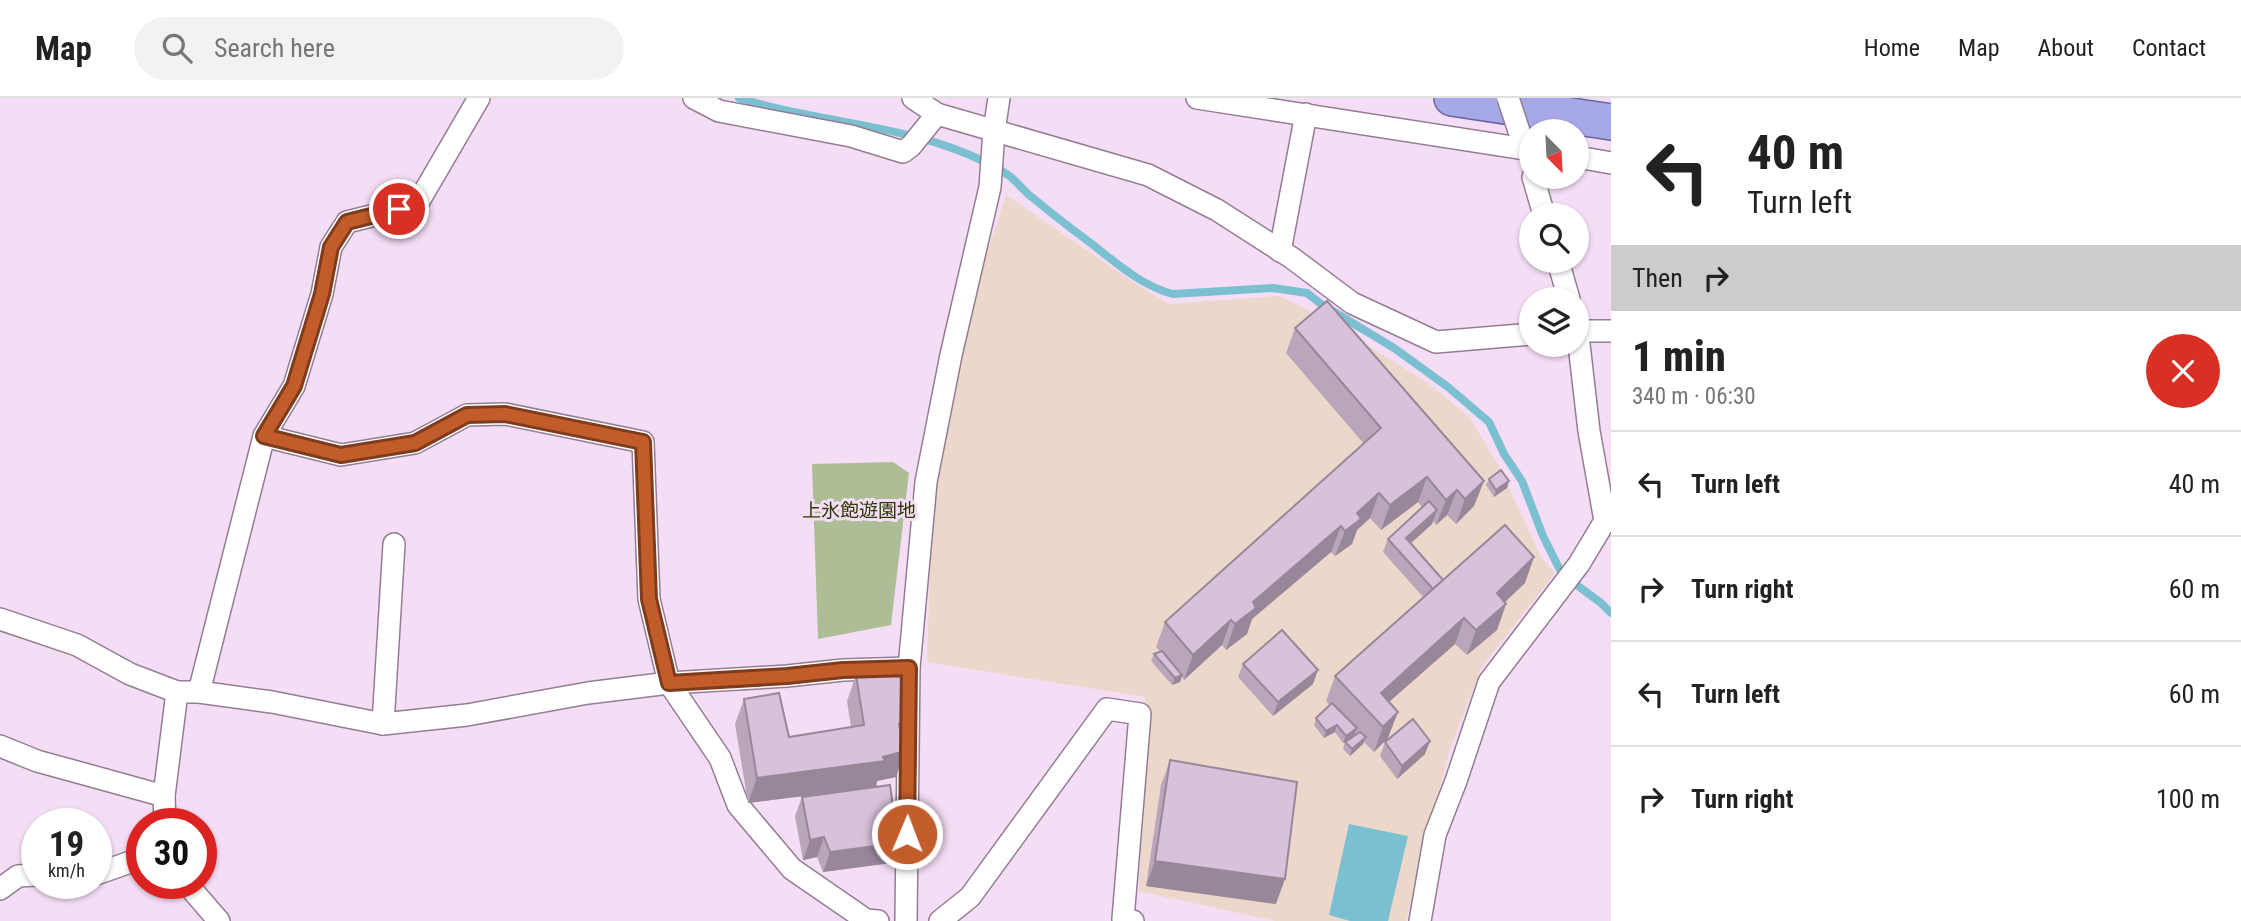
<!DOCTYPE html>
<html lang="en">
<head>
<meta charset="utf-8">
<style>
  :root { --surface:#fff; --page:#f2f2f2; --text:#222; --muted:#767676; --line:#e0e0e0 }
  body { margin:0; font-family:"Roboto Condensed","Noto Sans JP",sans-serif; background:var(--page); color:var(--text); height:100vh; display:flex; flex-direction:column; font-size:26px; white-space:nowrap }
  * { box-sizing:border-box; margin:0 }
  p { font-size:23px; color:var(--muted) }
  .icon { flex:none; width:38px; height:38px; fill:none; stroke:currentColor; stroke-width:2; stroke-linecap:round; stroke-linejoin:round }
  .map { position:relative; flex:1; overflow:hidden }
  .panel { display:flex; flex-direction:column; background:var(--surface); width:630px }
  .panel>* { flex:none }
  .hud { background:#fff; color:var(--text); overflow:hidden }
  .needle { width:46px; rotate:156deg }
  .fabs { position:absolute; left:1519px; top:21px; display:grid; gap:14px }
  .fabs a { display:grid; place-items:center; width:70px; height:70px; border-radius:50%; background:var(--surface); box-shadow:0 2px 5px #0004; font-size:35px }
  .speed { position:absolute; left:21px; top:710px; display:flex; gap:14px; font-size:35px; font-weight:700; text-align:center }
  .speed>* { display:grid; place-content:center; width:91px; height:91px; border-radius:50%; background:var(--surface); box-shadow:0 2px 5px #0004; line-height:1 }
  .speed small { font-size:18px; font-weight:400 }
  .speed .limit { border:10px solid #d22; background:#fff; color:#111 }
  .pin { position:absolute; display:grid; place-items:center; width:60px; height:60px; color:#fff; margin:-30px; border:4px solid #fff; border-radius:50%; box-shadow:0 2px 7px #0007 }
  .me { position:absolute; width:77px; margin:-38px; rotate:1deg; stroke-linejoin:round; filter:drop-shadow(0 0 5px #0008) }
  .turn { display:flex; align-items:center; gap:24px; height:147px; padding:0 21px; font-size:32px }
  .turn .icon { width:91px; height:91px; stroke-width:2.5 }
  .turn b { display:block; font-size:49px; line-height:60px }
  .then { display:flex; align-items:center; height:66px; padding:0 21px; background:#0003; gap:14px; font-size:26px }
  .round { display:grid; place-items:center; flex:none; width:74px; height:74px; border-radius:37px; background:var(--page) }
  .headline { display:flex; align-items:center; justify-content:space-between; height:119px; padding:0 21px }
  h1 { font-size:42px; font-weight:800; line-height:52px }
  ul { padding:0; list-style:none }
  li { display:flex; align-items:center; gap:21px; height:105px; padding:0 21px; border-top:2px solid var(--line) }
  li div { flex:1 }
  li b { display:block; font-size:26px }
  li em { font-style:normal }
  header { display:flex; align-items:center; gap:42px; box-sizing:border-box; height:98px; padding:0 35px; background:var(--surface); border-bottom:2px solid var(--line) }
  header strong { font-size:33px }
  nav { display:flex; gap:38px; margin-inline-start:auto; font-size:24px }
  .search { width:490px; height:63px; background:var(--page); display:flex; align-items:center; gap:18px; box-sizing:border-box; padding:0 24px; border-radius:38px; color:var(--muted); font-size:26px }
  main { display:flex; flex:1; min-height:0 }
  .map>svg:first-child { display:block }
</style>
</head>
<body>
<header>
<strong>Map</strong>
<div class="search"><svg class="icon" aria-label="search" viewBox="0 0 24 24"><circle cx="10" cy="10" r="6"/><path d="M15 15l6 6"/></svg>Search here</div>
<nav><a>Home</a><a>Map</a><a>About</a><a>Contact</a></nav>
</header>
<main>
<div class="map">
<svg width="1611" height="823" viewBox="0 0 1611 823">
  <rect width="100%" height="100%" fill="#f5ddf6"/>
  <path fill="#edd7ca" d="M1006 97 1133 184 1169 206 1279 198 1325 220 1429 286 1469 319 1499 368 1541 459 1555 475 1481 570 1449 654 1406 823H1275L1139 793 1145 599 927 564 933 378 959 241Z"/>
  <path fill="#adbd96" d="M893 364 909 375 891 527 818 541 812 366Z"/>
  <path fill="#7bc0d1" d="M1349 726 1408 738 1388 823H1350L1329 817Z"/>
  <g fill="none" stroke-linecap="round" stroke-linejoin="round">
    <path stroke="#7bc0d1" stroke-width="8" d="M739 0C827 28 925 26 1005 75 1016 81 1023 93 1033 100 1051 115 1069 129 1088 143 1114 163 1141 188 1173 196L1273 190 1307 195 1321 206 1394 250 1448 289 1489 324 1504 356 1522 383 1543 438 1562 476 1601 505 1611 515"/>
    <g stroke="#937d94" stroke-width="24">
      <g id="minor">
        <path d="M694 0 719 13 851 38 903 54 911 48 937 16"/>
        <path d="M913 0 937 16 1148 77 1217 112 1292 160 1352 205 1436 244 1531 236"/>
        <path d="M1197 0 1531 52"/>
        <path d="M1577 59 1611 65"/>
        <path d="M1533 79 1544 117"/>
        <path d="M1280 153 1306 16"/>
        <path d="M1558 163 1569 201"/>
        <path d="M1577 233H1611"/>
        <path d="M264 338 341 357 415 345 467 317 505 316 643 344 649 501 669 585 720 660 738 707 792 771 866 822 878 823"/>
        <path d="M0 521 77 547 130 576 177 594H199L272 604 383 626 467 617 588 595 669 585 787 578 843 572 909 570"/>
        <path d="M199 594 264 338 294 288 322 196 331 149 347 124 399 111 419 103 479 0"/>
        <path d="M383 626 394 446"/>
        <path d="M0 648 37 663 164 698"/>
        <path d="M165 726 164 698 177 594"/>
        <path d="M96 776 142 760"/>
        <path d="M187 786 219 823"/>
        <path d="M0 791 18 778 37 777"/>
        <path d="M906 823 909 570 926 384 951 257 990 89 994 33 999 0"/>
        <path d="M940 823 970 799 1107 611 1140 616 1123 821 1133 823"/>
        <path d="M1420 823 1435 737 1456 683 1489 584 1579 466 1605 423 1589 333 1577 229"/>
      </g>
    </g>
    <g stroke="#69669d" stroke-width="38">
      <path id="trunk" d="M1452 0 1611 24"/>
    </g>
    <use href="#minor" stroke="#fff" stroke-width="21"/>
    <use href="#trunk" stroke="#a7a8e7" stroke-width="35"/>
    <g stroke="#937d94" stroke-width="24" stroke-linecap="butt">
      <path id="minor-bridge" d="M1508 0 1519 33"/>
    </g>
    <use href="#minor-bridge" stroke="#fff" stroke-width="21"/>
  </g>
  <g fill="#baa6bb">
    <path d="M1295 230 1474 408 1456 426 1447 417 1436 427 1433 423 1432 426 1411 445 1443 482 1525 485 1505 504 1506 506 1497 532 1467 557 1455 546 1389 604 1388 640 1374 654 1364 644 1363 646 1350 658 1343 651 1345 644 1343 645 1335 634 1324 640 1314 627 1316 620 1330 607 1326 603 1335 578 1423 499 1383 454 1388 441 1422 409 1418 404 1381 432 1370 420 1357 432 1352 446 1335 458 1331 454 1252 521 1247 536 1226 552 1222 547 1184 582 1182 579 1180 584 1172 587 1151 563 1154 556 1160 553 1156 549 1165 524 1364 346 1286 255Z"/>
    <path d="M1489 381 1507 390 1494 399 1486 387Z"/>
    <path d="M1243 566 1313 586 1273 618 1238 579Z"/>
    <path d="M856 577 902 640 896 679 877 683 876 689 891 765 823 774 817 759 803 762 795 718 802 699 873 689 748 705 735 626 744 601 789 639 851 629 847 603Z"/>
    <path d="M1385 644 1425 656 1397 681 1380 658Z"/>
    <path d="M1170 662 1276 806 1146 788 1161 687Z"/>
  </g>
  <g fill="#978799">
    <path d="M1427 379 1418 404 1381 432 1390 407Z"/>
    <path d="M1484 383 1474 408 1456 426 1465 401Z"/>
    <path d="M1509 383 1507 390 1494 399 1496 392Z"/>
    <path d="M1457 392 1447 417 1436 427 1446 402Z"/>
    <path d="M1379 395 1370 420 1357 432 1352 446 1335 458 1345 433 1357 415Z"/>
    <path d="M1437 412 1432 426 1401 454 1406 440Z"/>
    <path d="M1341 428 1331 454 1252 521 1247 536 1226 552 1235 526 1253 504Z"/>
    <path d="M1534 459 1525 485 1488 520 1497 495Z"/>
    <path d="M1506 506 1497 532 1467 557 1476 532Z"/>
    <path d="M1464 520 1455 546 1373 618 1381 595Z"/>
    <path d="M1231 522 1222 547 1184 582 1193 557Z"/>
    <path d="M1318 572 1313 586 1273 618 1278 604Z"/>
    <path d="M1182 577 1180 584 1172 587 1175 580Z"/>
    <path d="M1398 614 1388 640 1374 654 1383 629Z"/>
    <path d="M909 623 899 648V626Z"/>
    <path d="M1337 627 1335 634 1324 640 1326 633Z"/>
    <path d="M1357 630 1354 637 1343 645 1346 638Z"/>
    <path d="M1366 639 1363 646 1350 658 1352 651Z"/>
    <path d="M1430 643 1425 656 1397 681 1402 668Z"/>
    <path d="M905 653 896 679 877 683 876 689 748 705 757 680Z"/>
    <path d="M824 739 817 759 803 762 810 742Z"/>
    <path d="M898 745 891 765 823 774 830 754Z"/>
    <path d="M1155 763 1285 781 1276 806 1146 788Z"/>
  </g>
  <g fill="#d8c1da" stroke="#978799" stroke-width="2">
    <path d="M1327 203 1484 383 1465 401 1457 392 1446 402 1427 379 1390 407 1379 395 1357 415 1361 421 1345 433 1341 428 1253 504 1256 510 1235 526 1231 522 1193 557 1165 524 1381 330 1295 230Z"/>
    <path d="M1501 372 1509 383 1496 392 1489 381Z"/>
    <path d="M1429 403 1437 412 1406 440 1443 482 1433 491 1388 441Z"/>
    <path d="M1505 427 1534 459 1497 495 1506 506 1476 532 1464 520 1381 595 1398 614 1383 629 1335 578Z"/>
    <path d="M1282 532 1318 572 1278 604 1243 566Z"/>
    <path d="M1162 553 1182 577 1175 580 1154 556Z"/>
    <path d="M899 569 909 623 899 626 905 653 883 659 885 663 757 680 744 601 779 595 789 639 864 627 856 577Z"/>
    <path d="M1332 605 1357 630 1346 638 1337 627 1326 633 1316 620Z"/>
    <path d="M1413 621 1430 643 1402 668 1385 644Z"/>
    <path d="M1360 634 1366 639 1352 651 1345 644Z"/>
    <path d="M1170 662 1297 684 1285 781 1155 763Z"/>
    <path d="M890 687 898 745 830 754 824 739 810 742 802 699Z"/>
  </g>
  <g fill="none" stroke-linecap="round" stroke-linejoin="round">
    <g stroke="#7e3c1c" stroke-width="18">
      <path id="route" d="M399 111 347 124 331 149 322 196 294 288 264 338 341 357 415 345 467 317 505 316 643 344 649 501 669 585 787 578 843 572 909 570 907 736"/>
    </g>
    <use href="#route" stroke="#c25d2b" stroke-width="12"/>
  </g>
  <g text-anchor="middle" dominant-baseline="central" stroke-width="6" stroke-linejoin="round" paint-order="stroke">
    <g font-size="19" fill="#293a00" stroke="#f5ddf6">
      <text x="859" y="412">上氷飽遊園地</text>
    </g>
  </g>
</svg>
<div class="fabs">
<a><svg class="needle" viewBox="-14 -14 28 28"><path d="M0-13l5 13h-10z" fill="#e53935"/><path d="M0 13l5-13h-10z" fill="#767676"/></svg></a>
<a><svg class="icon" aria-label="search" viewBox="0 0 24 24"><circle cx="10" cy="10" r="6"/><path d="M15 15l6 6"/></svg></a>
<a><svg class="icon" aria-label="layers" viewBox="0 0 24 24"><path d="M12 4l9 5-9 5-9-5zM3 14l9 5 9-5"/></svg></a>
</div>
<div class="speed"><div>19<small>km/h</small></div><div class="limit">30</div></div>
<div class="pin" style="left:399px;top:111px;background:#d93025"><svg class="icon" aria-label="arrive" viewBox="0 0 24 24"><path d="M6 21V4h12l-3 4 3 4H6"/></svg></div>
<svg class="me" style="left:907px;top:736px" viewBox="-20 -20 40 40"><circle r="17" fill="#c25d2b" stroke="#fff" stroke-width="3"/><path d="M0-11L8 9 0 5-8 9z" fill="#fff"/></svg>
</div>
<section class="panel">
<div class="hud">
<div class="turn"><svg class="icon" aria-label="left" viewBox="0 0 24 24"><path d="M17 20v-9H6M10 6l-5 5 5 5"/></svg><div><b>40 m</b>Turn left</div></div>
<div class="then">Then<svg class="icon" aria-label="right" viewBox="0 0 24 24"><path d="M7 20v-9h11M14 6l5 5-5 5"/></svg></div>
</div>
<div class="headline"><div><h1>1 min</h1><p>340 m · 06:30</p></div><a class="round" style="background:#d93025;color:#fff"><svg class="icon" aria-label="close" viewBox="0 0 24 24"><path d="M6 6l12 12M18 6L6 18"/></svg></a></div>
<ul>
<li><svg class="icon" aria-label="left" viewBox="0 0 24 24"><path d="M17 20v-9H6M10 6l-5 5 5 5"/></svg><div><b>Turn left</b></div><em>40 m</em></li>
<li><svg class="icon" aria-label="right" viewBox="0 0 24 24"><path d="M7 20v-9h11M14 6l5 5-5 5"/></svg><div><b>Turn right</b></div><em>60 m</em></li>
<li><svg class="icon" aria-label="left" viewBox="0 0 24 24"><path d="M17 20v-9H6M10 6l-5 5 5 5"/></svg><div><b>Turn left</b></div><em>60 m</em></li>
<li><svg class="icon" aria-label="right" viewBox="0 0 24 24"><path d="M7 20v-9h11M14 6l5 5-5 5"/></svg><div><b>Turn right</b></div><em>100 m</em></li>
</ul>
</section>
</main>
</body>
</html>
